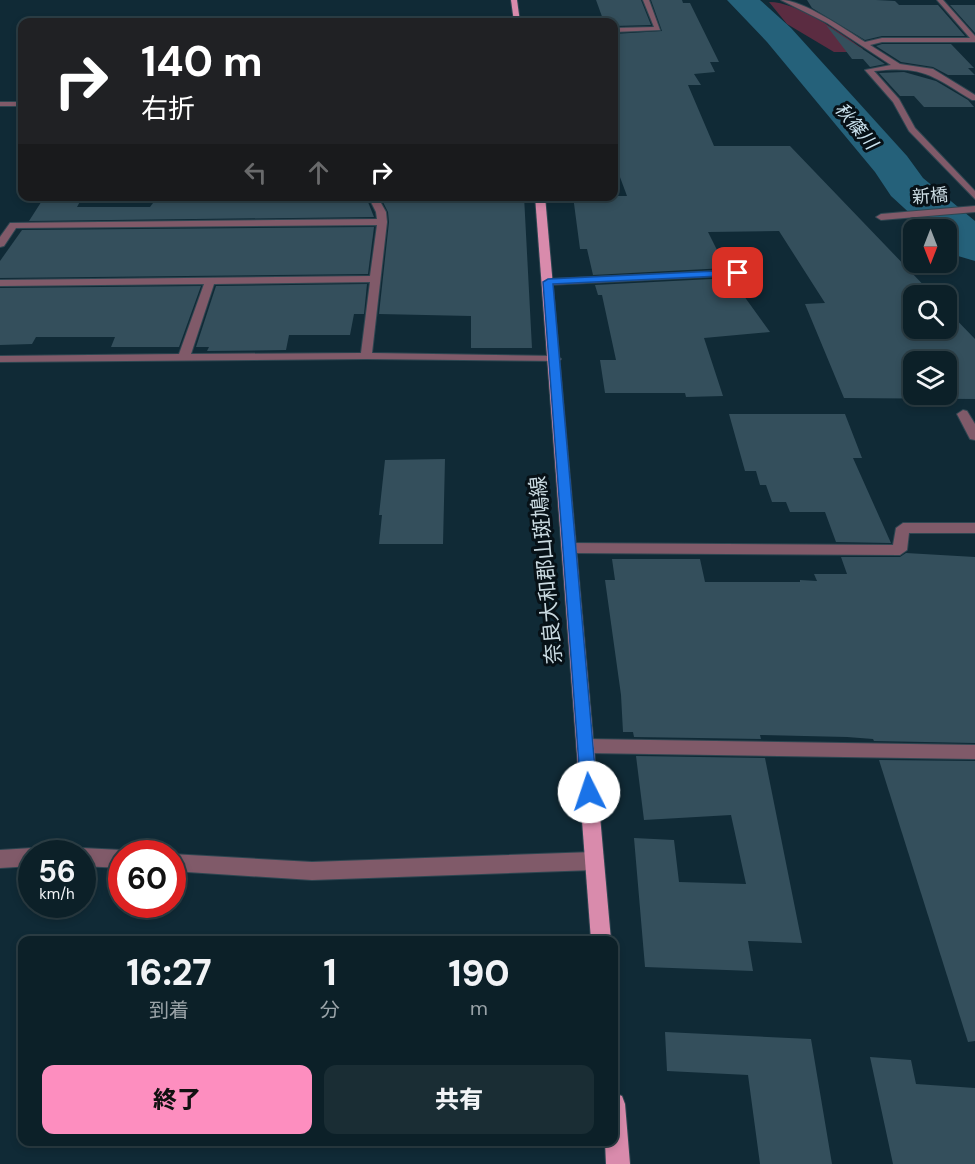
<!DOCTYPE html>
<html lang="ja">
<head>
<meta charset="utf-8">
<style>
  :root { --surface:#0c2028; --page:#1a2d34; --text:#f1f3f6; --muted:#9aa3a8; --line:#2c3e45; --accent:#fd8ebf }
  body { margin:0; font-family:"DM Sans","Noto Sans JP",sans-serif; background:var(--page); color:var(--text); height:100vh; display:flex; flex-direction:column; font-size:22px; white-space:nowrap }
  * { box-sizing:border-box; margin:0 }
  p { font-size:20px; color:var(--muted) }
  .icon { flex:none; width:33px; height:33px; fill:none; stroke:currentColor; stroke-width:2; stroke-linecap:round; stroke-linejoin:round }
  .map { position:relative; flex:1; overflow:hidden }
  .panel { position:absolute; left:18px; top:936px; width:600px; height:210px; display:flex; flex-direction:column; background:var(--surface); border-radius:12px; box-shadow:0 3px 9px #0003,0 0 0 2px var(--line) }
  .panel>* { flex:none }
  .banner { position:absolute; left:18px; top:18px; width:600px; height:183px; border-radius:12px; box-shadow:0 3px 9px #0003,0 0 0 2px var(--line); background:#202124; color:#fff; overflow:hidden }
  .needle { width:39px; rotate:180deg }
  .fabs { position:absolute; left:903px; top:219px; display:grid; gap:12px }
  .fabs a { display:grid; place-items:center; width:54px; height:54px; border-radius:12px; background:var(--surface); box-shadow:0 3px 9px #0003,0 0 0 2px var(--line); font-size:30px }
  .speed { position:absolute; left:18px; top:840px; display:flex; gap:12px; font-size:30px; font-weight:700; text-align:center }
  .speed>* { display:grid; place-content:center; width:78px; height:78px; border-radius:50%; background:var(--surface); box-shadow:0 3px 9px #0003,0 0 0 2px var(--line); line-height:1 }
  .speed small { font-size:15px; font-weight:400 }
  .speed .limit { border:9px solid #d22; background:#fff; color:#111 }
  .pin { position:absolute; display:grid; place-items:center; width:51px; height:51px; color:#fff; margin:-26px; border-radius:12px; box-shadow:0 3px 9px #0006 }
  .me { position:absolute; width:66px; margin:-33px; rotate:356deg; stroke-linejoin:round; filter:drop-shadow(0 0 4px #0008) }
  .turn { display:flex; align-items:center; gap:21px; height:126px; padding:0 24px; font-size:27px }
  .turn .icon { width:78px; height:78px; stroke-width:2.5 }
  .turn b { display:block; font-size:42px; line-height:51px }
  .lanes { display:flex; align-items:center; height:57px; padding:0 24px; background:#0003; justify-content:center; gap:30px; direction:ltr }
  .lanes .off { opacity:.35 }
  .eta { display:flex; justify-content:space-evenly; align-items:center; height:102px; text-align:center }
  .eta b { font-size:36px; font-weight:800; line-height:42px }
  .cta { display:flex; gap:12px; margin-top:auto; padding:12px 24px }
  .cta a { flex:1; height:69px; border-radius:12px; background:var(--accent); color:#111; font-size:24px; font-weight:800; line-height:69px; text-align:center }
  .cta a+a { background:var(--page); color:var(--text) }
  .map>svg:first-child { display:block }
</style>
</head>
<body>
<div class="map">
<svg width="975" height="1164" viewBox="0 0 975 1164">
  <rect width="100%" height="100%" fill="#102a36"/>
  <path fill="#5b2c41" d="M769 2C798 2 839 32 863 49L860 52H834L787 24Z"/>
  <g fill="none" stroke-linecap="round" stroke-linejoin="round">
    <path fill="#25617a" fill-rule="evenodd" d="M727 0H760L791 28 907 156 923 178 975 221V261L958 256 946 246V230H928L891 196 875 172 767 42Z"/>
  </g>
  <g fill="#344f5c" fill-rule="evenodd">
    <path d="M596 0H641L651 25 614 26V22H604Z"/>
    <path d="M651 0H682L683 3H690L719 62H710L715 72 694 74 701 85H688L714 146H790L934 296H914V328H946V309L975 339V399L844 398 805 304 825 303 779 231 708 232 726 268 593 275 587 249H580L573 196H627L614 161V34L662 31ZM914 362H946V394H914Z"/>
    <path d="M807 0H876L895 1 899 5H938L965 36H882L865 40 812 8Z"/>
    <path d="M950 5H975V33Z"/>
    <path d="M826 25 885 64 870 67 863 59H852Z"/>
    <path d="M882 44H951L974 68H968L975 75H948L933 67 901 62 876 46Z"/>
    <path d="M904 72 936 81 968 100 974 107H924L914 96H900L879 73Z"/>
    <path d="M45 196H83L77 207H150L153 203 368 202 374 217 29 221Z"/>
    <path d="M387 196H524L532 348H471V316L379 314 389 222 388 212 383 202H386Z"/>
    <path d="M374 227 368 274 0 278V261L22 230Z"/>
    <path d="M731 278 770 332 704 338 723 396 686 397 685 393H605L600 360H616L602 295H598L595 285Z"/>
    <path d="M367 284 364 314H354L350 335H289L286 350 207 351 209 347H196L216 286Z"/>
    <path d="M201 286 179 347H111L115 337H36L32 344 0 345V288Z"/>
    <path d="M729 414H845L862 458H853L891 543 836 542 825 512H790L786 502H772L766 485H760L756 471H745Z"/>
    <path d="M445 459 443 544H379L382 515H379L385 460Z"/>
    <path d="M906 553 975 557V743L874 741 873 739 847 737 760 735 761 739 634 737 633 732H623L621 695 605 580H615L612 559H700L705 582H800V580L817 581 814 574H847L841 557H900Z"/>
    <path d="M636 756 765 758 802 943 748 941 753 971 645 967 634 838 674 840 679 882 746 884 731 815 644 820Z"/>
    <path d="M879 760 975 761V1041L968 1042Z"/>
    <path d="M665 1032 811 1039 832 1164H760L748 1075 667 1071Z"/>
    <path d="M870 1057 911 1060 916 1084 975 1088V1164H893Z"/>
  </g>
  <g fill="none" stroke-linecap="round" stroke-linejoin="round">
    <g stroke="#2e4651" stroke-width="2">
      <g id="street">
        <path d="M643 0H649L660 30 614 32V28L654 27Z"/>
        <path d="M781 0C803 0 845 29 865 42L882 38H970L937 0H943L975 36V42H882L870 45 900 64 933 69 975 95V100H972C933 76 922 65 874 71L899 99 915 128 975 191V199L909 131 893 102 865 70 891 65 827 23Z"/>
        <rect x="0" y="102" width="22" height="4"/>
        <path d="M368 196H377L386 212 387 222 372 353 555 356 561 359 559 361 366 359 0 362V356L179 354 204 284 0 286V280L370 276 377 225 16 228 4 246 0 247V237L10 223 377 219 376 212ZM370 282 361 353 191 354 214 284Z"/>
        <path d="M975 206V212L881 220 876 217 881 214Z"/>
        <path d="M738 270 742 271V275L548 285 543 282 548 279Z"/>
        <path d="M963 410 967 411 975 424V440L970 439 957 414Z"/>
        <path d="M903 523H975V533H909L907 550 900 555 570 553 563 548 570 543 893 545 896 528Z"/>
        <path d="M586 739 975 745V759L586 753 580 751 577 746 580 741Z"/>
        <path d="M32 848 40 854H32V866L0 868V850Z"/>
        <path d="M82 848 122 850 129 854H122V868L82 866V854H74Z"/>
        <path d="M594 852 601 855 604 861 601 867 594 870 312 880 172 871 171 854 312 862Z"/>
      </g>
    </g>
    <g stroke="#2e4651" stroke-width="2">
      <g id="primary">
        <path d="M511 0H517L520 22H514Z"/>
        <path d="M535 196H545L611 940H591Z"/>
        <path d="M614 1093 622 1096 625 1104 630 1164H606L605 1142H614Z"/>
      </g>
    </g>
    <use href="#street" fill="#805a69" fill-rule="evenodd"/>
    <use href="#primary" fill="#d98bac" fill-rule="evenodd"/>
  </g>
  <path fill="#1a73e8" stroke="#114b97" stroke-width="1.5" d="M738 270 741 271V275L553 284 597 792 595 797 589 799 583 797 581 792 543 282 548 279Z"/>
  <g text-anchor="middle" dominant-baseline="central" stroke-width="6" stroke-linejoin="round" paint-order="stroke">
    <g font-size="18" font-style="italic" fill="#cce4f0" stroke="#071117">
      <text transform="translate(856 126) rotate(50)">秋篠川</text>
    </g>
    <g font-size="18" fill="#cadae1" stroke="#071117">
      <text transform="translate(930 196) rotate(-4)">新橋</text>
    </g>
    <g font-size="21" fill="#cadae1" stroke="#071117">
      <text transform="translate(546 570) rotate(-95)">奈良大和郡山斑鳩線</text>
    </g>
  </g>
</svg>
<div class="fabs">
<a><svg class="needle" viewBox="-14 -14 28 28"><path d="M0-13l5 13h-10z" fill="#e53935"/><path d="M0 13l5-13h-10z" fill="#9aa3a8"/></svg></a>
<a><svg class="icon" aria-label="search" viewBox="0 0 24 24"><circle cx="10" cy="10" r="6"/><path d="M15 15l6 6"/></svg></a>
<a><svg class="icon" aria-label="layers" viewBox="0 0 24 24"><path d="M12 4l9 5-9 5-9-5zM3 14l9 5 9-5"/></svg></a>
</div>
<div class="speed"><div>56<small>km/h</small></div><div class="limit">60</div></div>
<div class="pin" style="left:738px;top:273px;background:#d93025"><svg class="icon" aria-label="arrive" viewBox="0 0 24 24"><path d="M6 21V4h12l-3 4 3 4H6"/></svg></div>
<svg class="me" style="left:589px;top:792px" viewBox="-20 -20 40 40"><circle r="19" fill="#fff"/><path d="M0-13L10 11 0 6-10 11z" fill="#1a73e8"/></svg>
<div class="banner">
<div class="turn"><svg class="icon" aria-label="right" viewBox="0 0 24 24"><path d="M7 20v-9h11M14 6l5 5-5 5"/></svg><div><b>140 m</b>右折</div></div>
<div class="lanes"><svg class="icon off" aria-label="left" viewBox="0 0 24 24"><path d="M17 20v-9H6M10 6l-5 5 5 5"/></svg><svg class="icon off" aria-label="ahead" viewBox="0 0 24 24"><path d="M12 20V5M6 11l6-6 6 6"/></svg><svg class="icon" aria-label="right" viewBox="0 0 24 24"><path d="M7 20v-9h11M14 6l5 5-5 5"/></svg></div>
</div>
<section class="panel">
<div class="eta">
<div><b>16:27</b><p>到着</p></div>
<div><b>1</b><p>分</p></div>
<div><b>190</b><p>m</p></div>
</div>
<div class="cta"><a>終了</a><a>共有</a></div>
</section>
</div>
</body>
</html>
